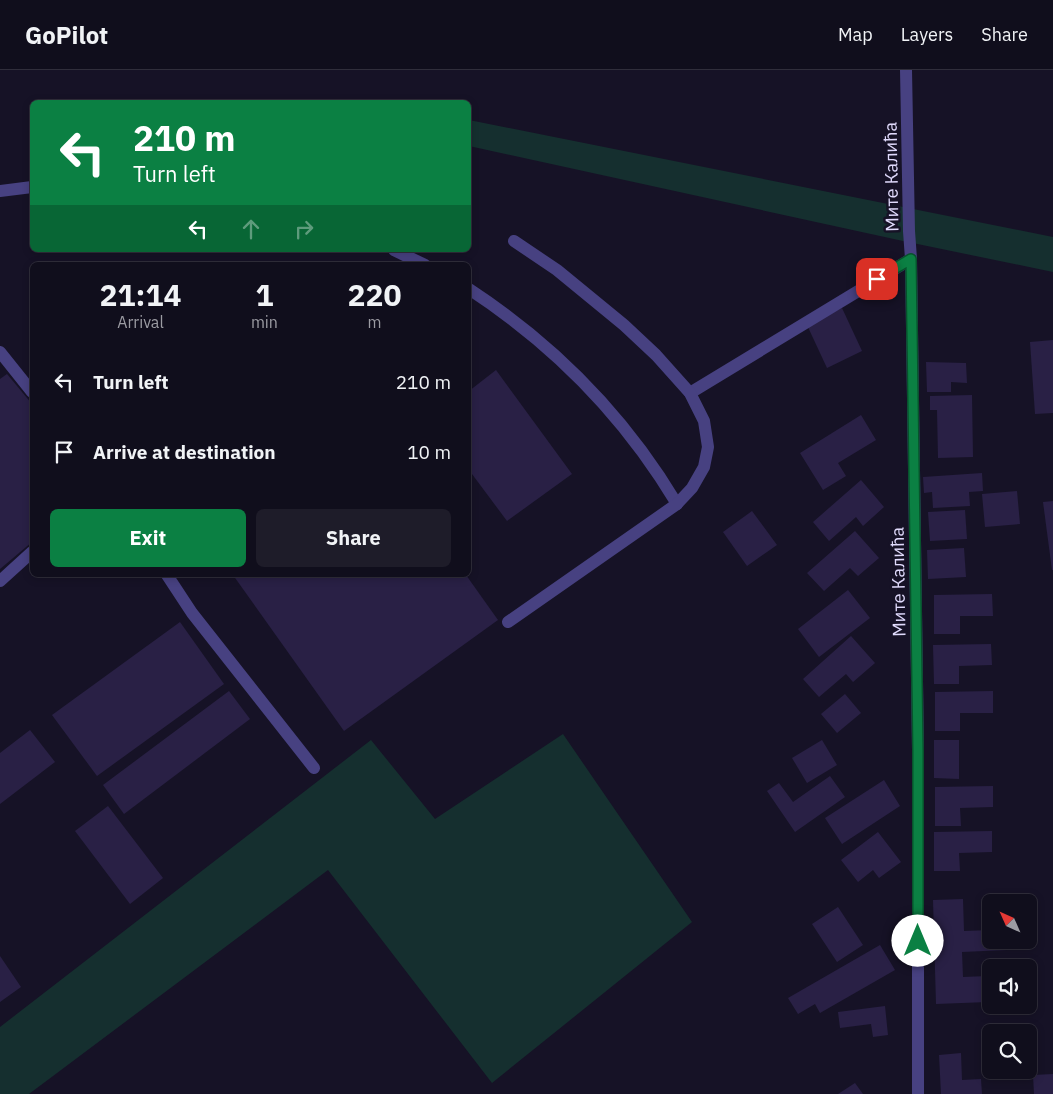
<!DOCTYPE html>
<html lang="en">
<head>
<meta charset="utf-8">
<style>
  :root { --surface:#100e1c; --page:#1e1c29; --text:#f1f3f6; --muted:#9c9ca3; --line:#302e3b; --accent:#0b8043 }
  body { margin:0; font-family:"IBM Plex Sans",sans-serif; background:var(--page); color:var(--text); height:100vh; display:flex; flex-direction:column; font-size:19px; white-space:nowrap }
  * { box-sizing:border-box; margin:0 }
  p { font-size:16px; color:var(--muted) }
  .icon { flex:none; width:28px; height:28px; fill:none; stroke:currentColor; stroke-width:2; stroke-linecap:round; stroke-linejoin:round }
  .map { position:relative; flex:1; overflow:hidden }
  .side { position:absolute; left:30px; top:192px; width:441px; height:315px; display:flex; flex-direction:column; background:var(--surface); border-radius:8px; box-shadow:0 2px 8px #0003,0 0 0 1px var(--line) }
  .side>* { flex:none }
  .guide { position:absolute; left:30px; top:30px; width:441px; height:152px; border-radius:8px; box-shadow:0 2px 8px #0003,0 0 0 1px var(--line); background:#0b8043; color:#fff; overflow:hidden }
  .needle { width:32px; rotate:315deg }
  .fabs { position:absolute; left:982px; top:824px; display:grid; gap:10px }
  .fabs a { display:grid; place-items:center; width:55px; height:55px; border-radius:8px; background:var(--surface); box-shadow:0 2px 8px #0003,0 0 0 1px var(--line); font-size:25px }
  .pin { position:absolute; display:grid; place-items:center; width:42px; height:42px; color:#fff; margin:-21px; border-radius:10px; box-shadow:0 2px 8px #0006 }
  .me { position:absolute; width:55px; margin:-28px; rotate:0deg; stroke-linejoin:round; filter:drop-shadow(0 0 4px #0008) }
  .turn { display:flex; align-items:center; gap:18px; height:105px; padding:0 20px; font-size:22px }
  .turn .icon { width:65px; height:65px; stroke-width:2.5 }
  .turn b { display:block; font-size:35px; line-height:42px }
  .lanes { display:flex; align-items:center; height:48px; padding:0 20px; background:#0003; justify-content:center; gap:25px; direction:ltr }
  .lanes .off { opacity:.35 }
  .eta { display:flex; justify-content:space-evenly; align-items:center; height:85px; text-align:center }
  .eta b { font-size:30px; font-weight:800; line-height:35px }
  .primary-button { display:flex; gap:10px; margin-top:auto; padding:10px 20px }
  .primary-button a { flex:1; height:58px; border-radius:8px; background:var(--accent); color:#fff; font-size:20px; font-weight:800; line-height:58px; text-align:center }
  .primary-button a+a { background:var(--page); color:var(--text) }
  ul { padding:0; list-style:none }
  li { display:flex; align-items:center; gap:15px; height:70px; padding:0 20px }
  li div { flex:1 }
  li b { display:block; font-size:19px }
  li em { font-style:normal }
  header { display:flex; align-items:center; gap:30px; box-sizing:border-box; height:70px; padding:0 25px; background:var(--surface); border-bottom:1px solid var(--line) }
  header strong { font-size:24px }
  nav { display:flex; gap:28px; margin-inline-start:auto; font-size:18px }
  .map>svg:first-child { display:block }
</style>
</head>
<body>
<header>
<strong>GoPilot</strong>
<nav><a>Map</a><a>Layers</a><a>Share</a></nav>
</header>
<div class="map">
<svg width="1053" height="1024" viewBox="0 0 1053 1024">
  <rect width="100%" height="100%" fill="#161226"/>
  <g fill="#152f2f">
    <path d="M469 50 1053 167V202L903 171 469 76Z"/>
    <path d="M563 664 692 852 492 1013 328 800 29 1024H0V957L371 670 435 749Z"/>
  </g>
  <g fill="#292045">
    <path d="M842 238 862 281 827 298 807 255Z"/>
    <path d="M1053 270V343L1035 344 1030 272Z"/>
    <path d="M926 292 966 293 967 313 951 312V322H927Z"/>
    <path d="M496 300 572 404 507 451 469 400V321Z"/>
    <path d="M7 304 32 334V472L0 499V309Z"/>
    <path d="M972 325 973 387 938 388 937 340H930V326Z"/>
    <path d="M861 345 876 370 838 393 846 406 823 420 800 383Z"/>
    <path d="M982 403 983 421 969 422 970 436 933 438 932 422 924 423 923 407Z"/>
    <path d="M861 410 884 437 863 456 856 447 829 471 813 452Z"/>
    <path d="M1017 421 1020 454 985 457 982 424Z"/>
    <path d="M1053 431V500H1052L1043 432Z"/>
    <path d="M965 440 967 469 930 471 928 442Z"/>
    <path d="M752 441 777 475 747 496 723 462Z"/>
    <path d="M855 461 879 488 858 506 850 498 824 521 807 503Z"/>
    <path d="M964 478 966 507 928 509 927 480Z"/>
    <path d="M233 505H466L498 550 344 661Z"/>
    <path d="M848 520 870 548 819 587 798 559Z"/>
    <path d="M992 524 993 546H960V564H934V525Z"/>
    <path d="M180 552 224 614 97 706 52 645Z"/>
    <path d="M851 566 875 593 853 612 846 604 819 627 803 609Z"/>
    <path d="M991 574 992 595 959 596V614H934L933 575Z"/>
    <path d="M229 621 250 649 124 744 103 715Z"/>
    <path d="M993 621V643H960V661H935V622Z"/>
    <path d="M845 624 861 643 837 663 821 644Z"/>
    <path d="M30 660 55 692 0 734V683Z"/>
    <path d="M822 670 837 695 807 713 792 688Z"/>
    <path d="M934 670H959V709L934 708Z"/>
    <path d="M830 706 845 727 795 762 767 721 779 713 793 732Z"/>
    <path d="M884 710 900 736 842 774 825 748Z"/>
    <path d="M993 716V737L960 738 961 756H935V717Z"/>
    <path d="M108 736 163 808 130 834 75 761Z"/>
    <path d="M992 761V782L959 783 960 801H934V762Z"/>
    <path d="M878 762 901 792 879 808 873 800 858 812 841 790Z"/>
    <path d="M963 829 964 861 991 860V870H1029V858H1031L1032 879 962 882 963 907 987 906 988 932 936 934 933 830Z"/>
    <path d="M838 837 863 875 837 892 812 854Z"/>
    <path d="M880 875 895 900 820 943 815 934 798 944 788 928Z"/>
    <path d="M0 886 21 917 0 932Z"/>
    <path d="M885 936 888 965 873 967 871 954 840 958 838 942Z"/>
    <path d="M961 983 962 1010 981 1009 982 1024H941L939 985Z"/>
    <path d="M1053 1004V1024H1034L1033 1005Z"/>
    <path d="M855 1013 863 1024H838Z"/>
  </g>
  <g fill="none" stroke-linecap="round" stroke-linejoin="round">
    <g stroke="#474181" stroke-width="12">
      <path d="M906 0 909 161 911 189 918 680V1024"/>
      <path d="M0 121 32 117"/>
      <path d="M394 180 425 195"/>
      <path d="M469 219C553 274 625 347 677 434"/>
      <path d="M0 282 32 322"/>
      <path d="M690 323 911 189"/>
      <path d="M167 505 192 543 314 698"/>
      <path d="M0 511 32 482"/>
      <path d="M508 552 677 434 692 418 704 397 708 377 704 351 690 323 656 285 624 255 557 200 514 171"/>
    </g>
  </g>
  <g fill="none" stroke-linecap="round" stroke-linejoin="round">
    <g stroke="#07532c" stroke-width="12">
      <path id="route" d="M877 209 911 189 918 680V871"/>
    </g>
    <use href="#route" stroke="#0b8043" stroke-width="9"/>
  </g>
  <g text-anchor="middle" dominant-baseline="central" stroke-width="5" stroke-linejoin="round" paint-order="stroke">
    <g font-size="18" fill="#e0dafc" stroke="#161226">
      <text transform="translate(891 107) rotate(-91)">Мите Калића</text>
      <text transform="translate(898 512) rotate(-91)">Мите Калића</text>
    </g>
  </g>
</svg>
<div class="fabs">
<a><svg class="needle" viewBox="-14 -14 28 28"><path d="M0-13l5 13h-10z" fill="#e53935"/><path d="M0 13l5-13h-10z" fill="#9c9ca3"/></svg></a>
<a><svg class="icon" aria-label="sound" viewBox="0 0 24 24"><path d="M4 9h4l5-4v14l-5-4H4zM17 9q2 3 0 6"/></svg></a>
<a><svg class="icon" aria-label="search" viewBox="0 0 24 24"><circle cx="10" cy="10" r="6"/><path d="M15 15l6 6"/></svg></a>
</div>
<div class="pin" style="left:877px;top:209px;background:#d93025"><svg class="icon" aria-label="arrive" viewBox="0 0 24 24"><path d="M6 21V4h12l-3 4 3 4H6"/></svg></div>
<svg class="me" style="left:918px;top:871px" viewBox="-20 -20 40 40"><circle r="19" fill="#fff"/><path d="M0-13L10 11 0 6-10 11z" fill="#0b8043"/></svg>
<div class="guide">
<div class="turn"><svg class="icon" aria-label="left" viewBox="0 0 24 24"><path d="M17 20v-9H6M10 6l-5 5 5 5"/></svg><div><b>210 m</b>Turn left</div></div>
<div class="lanes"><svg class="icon" aria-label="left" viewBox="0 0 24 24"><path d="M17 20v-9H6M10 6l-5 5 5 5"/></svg><svg class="icon off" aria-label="ahead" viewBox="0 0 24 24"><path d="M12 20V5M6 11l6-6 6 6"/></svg><svg class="icon off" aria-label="right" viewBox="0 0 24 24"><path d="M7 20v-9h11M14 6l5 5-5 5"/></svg></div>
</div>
<section class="side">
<div class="eta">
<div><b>21:14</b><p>Arrival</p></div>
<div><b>1</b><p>min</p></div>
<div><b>220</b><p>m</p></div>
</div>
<ul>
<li><svg class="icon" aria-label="left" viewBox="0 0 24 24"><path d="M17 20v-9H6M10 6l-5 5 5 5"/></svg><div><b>Turn left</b></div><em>210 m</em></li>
<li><svg class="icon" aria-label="arrive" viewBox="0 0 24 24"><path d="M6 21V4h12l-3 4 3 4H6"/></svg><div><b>Arrive at destination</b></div><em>10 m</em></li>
</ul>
<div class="primary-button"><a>Exit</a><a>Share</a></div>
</section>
</div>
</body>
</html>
